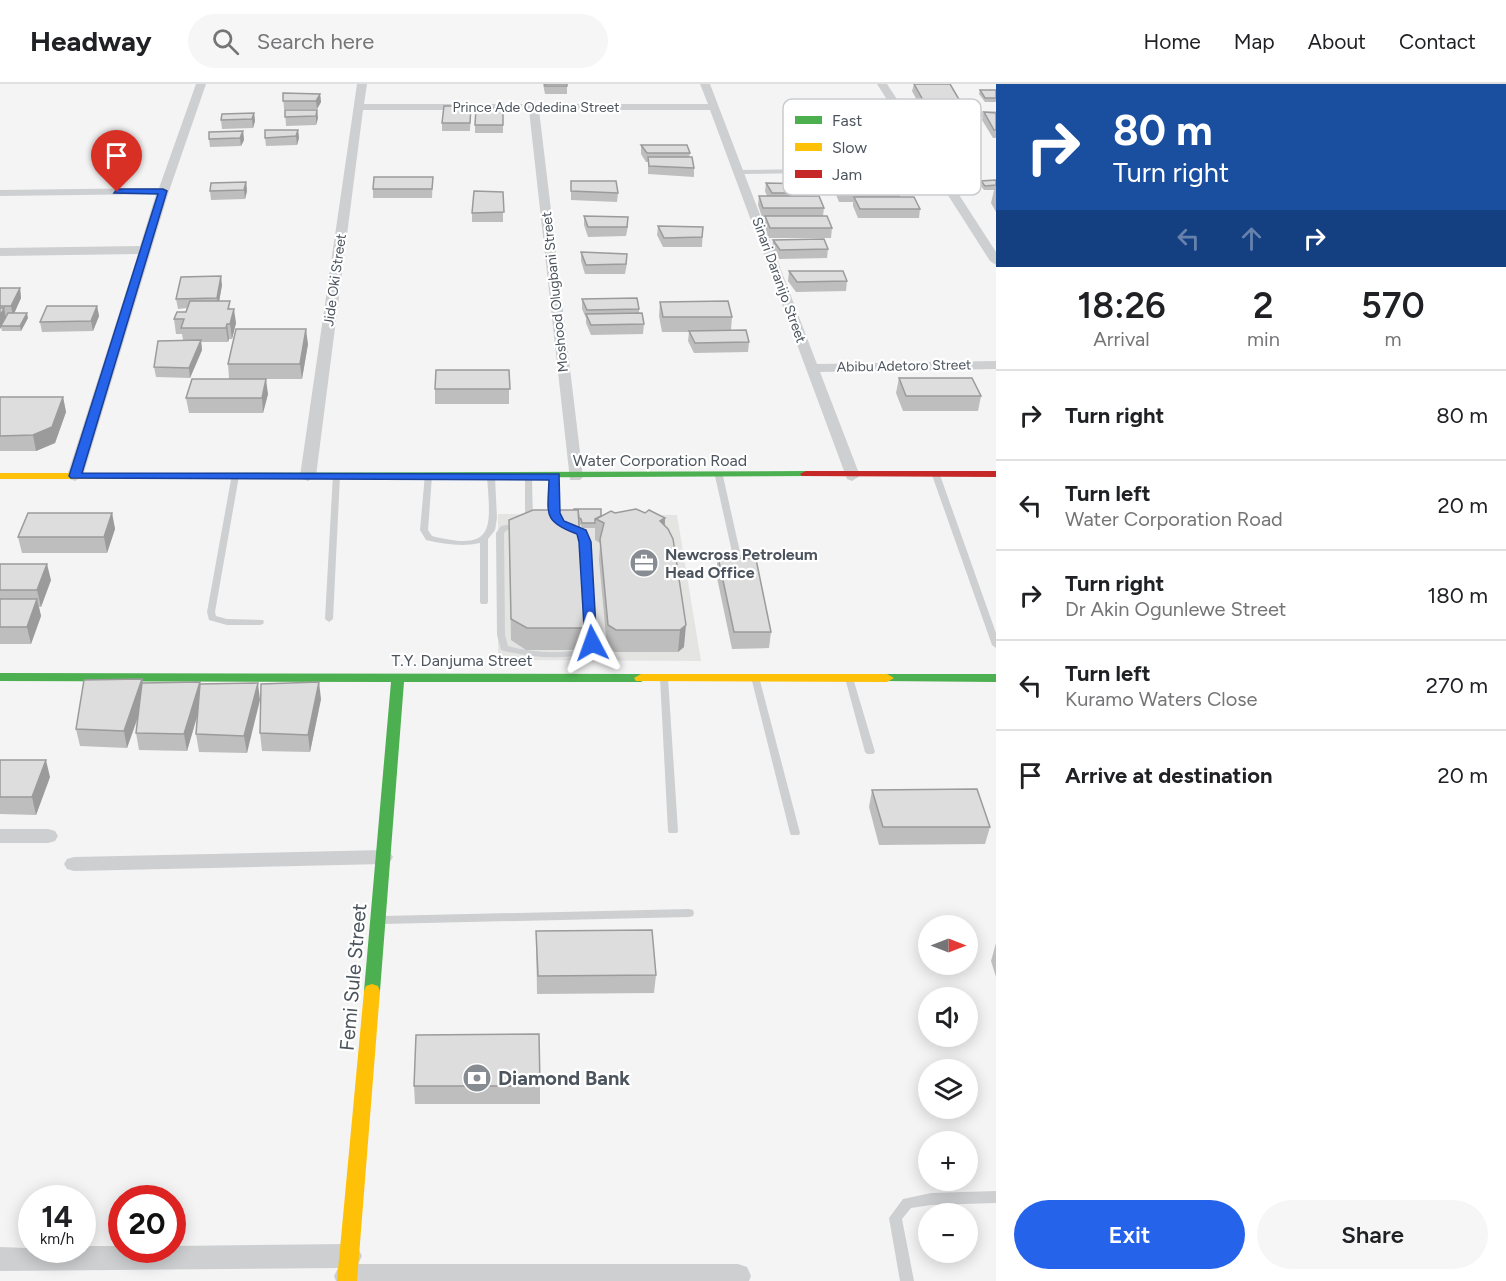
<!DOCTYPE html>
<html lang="en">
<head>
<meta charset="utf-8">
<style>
  :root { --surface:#fff; --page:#f6f6f6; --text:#202124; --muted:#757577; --line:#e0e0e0; --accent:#2563eb }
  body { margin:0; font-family:Figtree,sans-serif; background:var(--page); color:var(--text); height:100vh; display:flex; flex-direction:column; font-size:22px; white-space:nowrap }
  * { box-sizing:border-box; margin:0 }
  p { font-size:20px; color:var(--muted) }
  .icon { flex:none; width:33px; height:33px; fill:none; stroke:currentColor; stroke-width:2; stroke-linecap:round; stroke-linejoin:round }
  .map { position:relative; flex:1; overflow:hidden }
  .panel { display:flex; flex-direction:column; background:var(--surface); width:510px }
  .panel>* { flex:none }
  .banner { background:#1a4fa0; color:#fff; overflow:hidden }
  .needle { width:39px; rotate:90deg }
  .fabs { position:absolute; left:918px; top:831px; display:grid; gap:12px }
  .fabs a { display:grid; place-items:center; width:60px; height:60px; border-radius:50%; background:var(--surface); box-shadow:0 3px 15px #0003; font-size:30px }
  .speed { position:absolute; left:18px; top:1101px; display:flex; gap:12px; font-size:30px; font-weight:700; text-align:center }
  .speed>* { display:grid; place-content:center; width:78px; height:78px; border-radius:50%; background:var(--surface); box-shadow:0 3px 15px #0003; line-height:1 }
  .speed small { font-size:15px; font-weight:400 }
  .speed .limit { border:9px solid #d22; background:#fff; color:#111 }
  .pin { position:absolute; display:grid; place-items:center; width:51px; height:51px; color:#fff; margin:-62px -26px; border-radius:50% 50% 50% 0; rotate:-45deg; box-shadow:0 0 6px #0007 }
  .pin .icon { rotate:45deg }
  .me { position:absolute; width:66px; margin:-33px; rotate:356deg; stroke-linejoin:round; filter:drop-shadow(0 0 4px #0008) }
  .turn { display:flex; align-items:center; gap:21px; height:126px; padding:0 18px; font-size:27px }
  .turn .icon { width:78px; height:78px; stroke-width:2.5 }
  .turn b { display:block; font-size:42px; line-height:51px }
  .lanes { display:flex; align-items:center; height:57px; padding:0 18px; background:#0003; justify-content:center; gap:30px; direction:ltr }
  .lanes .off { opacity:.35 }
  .eta { display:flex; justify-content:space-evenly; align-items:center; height:102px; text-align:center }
  .eta b { font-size:36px; font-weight:600; line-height:42px }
  .button { display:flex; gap:12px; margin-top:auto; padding:12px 18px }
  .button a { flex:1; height:69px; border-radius:36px; background:var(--accent); color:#fff; font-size:24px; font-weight:600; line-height:69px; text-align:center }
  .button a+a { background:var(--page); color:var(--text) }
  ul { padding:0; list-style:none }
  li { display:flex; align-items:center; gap:18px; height:90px; padding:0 18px; border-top:2px solid var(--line) }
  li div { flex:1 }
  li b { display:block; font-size:22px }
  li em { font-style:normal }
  header { display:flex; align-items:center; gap:36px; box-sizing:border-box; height:84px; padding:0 30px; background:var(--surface); border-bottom:2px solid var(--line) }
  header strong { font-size:28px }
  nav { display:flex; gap:33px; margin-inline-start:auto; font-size:21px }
  .search { width:420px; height:54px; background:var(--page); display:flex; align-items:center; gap:15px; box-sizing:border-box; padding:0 21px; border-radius:33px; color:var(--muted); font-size:22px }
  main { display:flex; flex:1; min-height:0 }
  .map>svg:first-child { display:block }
</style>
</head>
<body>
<header>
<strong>Headway</strong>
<div class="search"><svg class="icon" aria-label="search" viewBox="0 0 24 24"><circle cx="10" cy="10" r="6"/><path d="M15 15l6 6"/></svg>Search here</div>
<nav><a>Home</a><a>Map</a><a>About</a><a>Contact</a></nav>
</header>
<main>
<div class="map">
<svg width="996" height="1197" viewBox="0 0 996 1197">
  <rect width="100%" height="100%" fill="#f4f4f4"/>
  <path fill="#e4e4e2" d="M498 430 677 431 701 577 498 576Z"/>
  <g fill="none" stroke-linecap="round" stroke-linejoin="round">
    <g fill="#cdcfd1" fill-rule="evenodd">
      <path d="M804 71 807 73 820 100 819 101H815L809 89 739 90 736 88 739 86 807 85 801 73Z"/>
      <path d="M933 389H936L940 391 996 549V564L992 561 932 391Z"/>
      <path d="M232 390H238L239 392 215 528 216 532 227 535 263 536 264 538 263 540 260 541H227L209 536 207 528Z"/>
      <path d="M333 390H339L340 392 333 535 329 538 325 535Z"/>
      <path d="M425 390H431L432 392 428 446 432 452C495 468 491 445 487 393L491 391 495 393 497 434 495 446 488 455V518L487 520H481L480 518V459C462 463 444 460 426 456L420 446Z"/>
      <path d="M525 390H531L532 392 533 440 529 442 507 446 504 449 505 551 508 562C533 569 559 570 585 565L588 559 581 458 578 449 566 443 570 441 585 446 589 458 596 559 591 569C561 576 531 574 501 566L497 551 496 449 501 442 525 438Z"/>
      <path d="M716 390H722L723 392 742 477 741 479H735L734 477 715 392Z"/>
      <path d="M552 391H558L559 393 558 429 562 437 558 439H555L550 429Z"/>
      <path d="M755 590 759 593 800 749 799 751H791L790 749 751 593Z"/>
      <path d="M664 591 668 594 678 747 677 749H669L668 747 660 594Z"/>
      <path d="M849 591 853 594 875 668 873 670H867L865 668 845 594Z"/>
      <path d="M689 825 693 826 694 829 693 832 689 833 383 840 379 839 378 836 379 833 383 832Z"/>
      <path d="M996 1107V1119L931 1121 911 1124 902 1135 914 1197H900L889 1134 903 1115 931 1109Z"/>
    </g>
    <g fill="#cdcfd1" fill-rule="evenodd">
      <path d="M196 0H206L169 107 83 392 75 397 70 395 67 392 138 170 0 172V164L140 162 156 110 0 112V106L159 104Z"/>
      <path d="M357 0H367L364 20H708L700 0H710L817 280 996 277V285L820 288 860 392 852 397 847 395 710 26H539L583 393 580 396H570L529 26H363L316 392 308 397 303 395 300 392Z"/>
      <path d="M877 0H887L906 29 996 27V33L910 35 996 168V181L990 177Z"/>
      <path d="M0 745H48L55 747 58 752 55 757 48 759H0Z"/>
      <path d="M383 766 390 768 393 773 390 778 383 780 74 787 67 785 64 780 67 775 74 773Z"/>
      <path d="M349 1160 358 1164 362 1172 358 1180H738L747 1183 751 1192 749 1197H336L334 1192 338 1184 0 1187V1163L82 1166V1162H122V1166H172V1162Z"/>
    </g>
    <g fill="#4caf50" fill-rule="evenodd">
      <path d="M806 387 812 390 810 392 192 395 186 392 192 389Z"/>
      <path d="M0 589 641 590 648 594 641 598H404L380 907 378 912 372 914 366 912 364 907 391 598 0 597Z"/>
      <path d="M887 590H996V598L882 597 880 594Z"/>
    </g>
    <g fill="#ffc107" fill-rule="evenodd">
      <path d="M0 389H192L198 392 192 395H0Z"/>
      <path d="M641 590H887L894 594 887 598 636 597 634 594Z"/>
      <path d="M372 900 378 902 380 907 357 1197H337L364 907 366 902Z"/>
    </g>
    <path fill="#c62828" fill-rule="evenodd" d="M806 387H996V393L802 392 800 390Z"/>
  </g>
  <g fill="#bebebf">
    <path d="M543 0H567V10H545Z"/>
    <path d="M914 0 960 17 959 25 921 24 912 7Z"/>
    <path d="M980 6H996V18H985L979 10Z"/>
    <path d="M283 9 320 10 321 18 317 25H284Z"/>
    <path d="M471 22 470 47H442V39Z"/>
    <path d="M503 24V49H475V41Z"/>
    <path d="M285 26H317L318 34 316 41 286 42Z"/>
    <path d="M984 28 996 29V54H993L982 36Z"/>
    <path d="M254 29 255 37 253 44 222 45 221 36Z"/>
    <path d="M298 46 299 54 297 61 266 62 265 54Z"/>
    <path d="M243 47 244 56 241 62 210 63 209 55Z"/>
    <path d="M641 61 690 69 689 73 694 84V93L648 90V78H646L641 70Z"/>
    <path d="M433 93 432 114H373V105Z"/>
    <path d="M996 96V128L991 119 994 106H984L980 101 981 97Z"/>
    <path d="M571 97 618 109 617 118 571 116Z"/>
    <path d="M836 97 900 109V113L920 125 919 134H858L853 122V118H839L834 106Z"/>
    <path d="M246 98 247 107 245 115 211 116 210 107Z"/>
    <path d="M766 99 809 109V112L824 124 823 132 832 144 831 154H769L764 141 765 133H762L758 121 759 112H767L765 107Z"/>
    <path d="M503 108V138H472V129Z"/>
    <path d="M584 132 628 142 626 152 588 153 584 141Z"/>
    <path d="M658 142 703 143 702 163H663L657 151Z"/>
    <path d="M773 156 828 165 827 174 779 175 772 165Z"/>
    <path d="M581 168 627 179 625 190H585L581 177Z"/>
    <path d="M789 187 847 197 846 207 796 208 788 197Z"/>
    <path d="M222 201 219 217 231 225 236 239 232 255H229L228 258H201L202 266 190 294 156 293 154 283 183 256 182 250H176L174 235 186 228 187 224 178 225 176 215Z"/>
    <path d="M0 204H20L21 214 14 229 28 234 21 247H2L1 243 0 245Z"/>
    <path d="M582 215 639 225V229L644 240 643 250 591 251 586 239V234L582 225Z"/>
    <path d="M660 218 732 233 731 246 749 258 748 268 694 269 688 257 689 248H662L659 232Z"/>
    <path d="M97 222 99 232 93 247 42 248 40 238Z"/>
    <path d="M308 260 302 295H229L228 280Z"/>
    <path d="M509 286V320H435V305Z"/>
    <path d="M899 294 981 312 978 327H903L896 309Z"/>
    <path d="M268 310 263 329H189L186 314Z"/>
    <path d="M0 313H63L66 328 55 359 36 367H0Z"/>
    <path d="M112 429 115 445 107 469H22L18 453Z"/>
    <path d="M615 429H645L665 434V442L684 563 678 568H615L607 563 599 476 600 459 595 456V440V444H582L581 441 579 440 586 544 585 566H526L511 556 509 436 601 432Z"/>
    <path d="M718 473 771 548 769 564 732 565 716 489Z"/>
    <path d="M0 480 51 496 41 523H39L41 532 31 560H0Z"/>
    <path d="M142 595 143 599 200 598V600L258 599 247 669 199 668 196 650 198 630 187 667 139 666 136 649 138 634 127 664 80 662 76 645Z"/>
    <path d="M321 615 310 668 262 667 260 649Z"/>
    <path d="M0 676 50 693 36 731 0 730Z"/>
    <path d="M872 706 990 743 985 760 879 761 869 723Z"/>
    <path d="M536 847 656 891 654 909 537 910Z"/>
    <path d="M996 859V893L991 877Z"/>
    <path d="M414 1002H540V1020H415Z"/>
  </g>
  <g fill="#9b9b9b">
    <path d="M320 10 321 18 317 25 316 17Z"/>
    <path d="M317 26 318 34 316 41V32Z"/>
    <path d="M254 29 255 37 253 44 252 35Z"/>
    <path d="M298 46 299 54 297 61 296 52Z"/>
    <path d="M243 47 244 56 241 62 240 54Z"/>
    <path d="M246 98 247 107 245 115 244 106Z"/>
    <path d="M221 192 222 201 218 224 217 214Z"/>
    <path d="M20 204 21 214 13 232 11 222Z"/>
    <path d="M97 222 99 232 93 247 91 237Z"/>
    <path d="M4 224 6 234 0 245V232Z"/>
    <path d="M234 225 236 239 232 255 230 240Z"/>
    <path d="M27 229 28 234 21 247 20 242Z"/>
    <path d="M227 240 229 255 228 258 226 244Z"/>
    <path d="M306 245 308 260 302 295 300 280Z"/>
    <path d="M201 256 202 266 190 294 189 284Z"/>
    <path d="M266 295 268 310 263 329 262 314Z"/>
    <path d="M63 313 66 328 55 359 36 367 33 351Z"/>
    <path d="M112 429 115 445 107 469 104 453Z"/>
    <path d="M665 434 664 455 660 437Z"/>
    <path d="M47 480 51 496 41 523 37 506Z"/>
    <path d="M37 515 41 532 31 560 27 543Z"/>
    <path d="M686 541 684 563 678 568 680 546Z"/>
    <path d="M142 595 145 612 127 664 124 647Z"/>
    <path d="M200 598 202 615 187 667 184 650Z"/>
    <path d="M319 598 321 615 310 668 308 651Z"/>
    <path d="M258 599 260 616 247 669 244 652Z"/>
    <path d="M46 676 50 693 36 731 32 713Z"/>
  </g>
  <g fill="#ddddde" stroke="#9b9b9b" stroke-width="1.5">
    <rect x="545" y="0" width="22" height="2"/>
    <path d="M914 0H950L960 17 923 16Z"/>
    <path d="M980 6H996V14H985Z"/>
    <path d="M283 9 320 10 316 17H283Z"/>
    <path d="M444 22H471L470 39H442Z"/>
    <path d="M476 24H503V41H475Z"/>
    <path d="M285 26H317L316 32 285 33Z"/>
    <path d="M984 28 996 29V46H994Z"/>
    <path d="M254 29 252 35 221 36 222 30Z"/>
    <path d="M265 46H298L296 52 265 54Z"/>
    <path d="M243 47 240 54 209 55V48Z"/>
    <path d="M641 61H687L690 69H647Z"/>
    <path d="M648 73H692L694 84 649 82Z"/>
    <path d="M374 93H433L432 105H373Z"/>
    <path d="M996 96V101L985 102 981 97Z"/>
    <path d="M571 97H616L618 109 571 107Z"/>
    <path d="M246 98 244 106 210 107 211 99Z"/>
    <path d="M766 99 808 100 809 109H772Z"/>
    <path d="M474 107 503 108 504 128 472 129Z"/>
    <path d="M759 112H819L824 124H763Z"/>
    <path d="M854 113H914L920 125H860Z"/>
    <path d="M584 132 628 133 627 143H588Z"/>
    <path d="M765 132H827L832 144H770Z"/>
    <path d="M658 142 703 143 702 153 664 154Z"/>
    <path d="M824 155 828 165 780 166 773 156Z"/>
    <path d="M581 168 627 170 626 180 586 181Z"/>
    <path d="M789 187H843L847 197 797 198Z"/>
    <path d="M221 192 217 214 176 215 181 193Z"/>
    <path d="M0 204H20L11 222H0Z"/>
    <path d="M637 214 639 225 587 226 582 215Z"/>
    <path d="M190 217H230L228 225H234L230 240H227L226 244H181L184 235H174L177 228H186Z"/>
    <path d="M728 217 732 233H663L660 218Z"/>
    <path d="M47 222H97L91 237 40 238Z"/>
    <path d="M0 224H4L0 232Z"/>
    <path d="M8 229H27L20 242H1Z"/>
    <path d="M642 229 644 240 591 241 586 230Z"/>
    <path d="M236 245H306L300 280H228Z"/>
    <path d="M746 246 749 258 695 259 689 247Z"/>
    <path d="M201 256 189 284 154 283 158 257Z"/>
    <path d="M436 286H509L510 305H435Z"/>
    <path d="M899 294H972L981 312H906Z"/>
    <path d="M192 295H266L262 314H186Z"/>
    <path d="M0 313H63L52 343 33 351 0 352Z"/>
    <path d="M574 425H601V432L595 435V439H582L581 435 579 434 578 426H574Z"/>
    <path d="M636 425 645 429 649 426 665 434 660 437 668 445 673 455 686 541 680 546H616L608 541 600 455 604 439 596 435 611 427 615 429Z"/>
    <path d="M533 426H578L586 544H527L511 535 509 436Z"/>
    <path d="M28 429H112L104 453H18Z"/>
    <path d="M718 473 756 475 771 548H734Z"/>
    <path d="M0 480H47L37 506H0Z"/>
    <path d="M0 515H37L27 543H0Z"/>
    <path d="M142 595 124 647 76 645 84 596Z"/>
    <path d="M200 598 184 650 136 649 142 599Z"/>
    <path d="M319 598 308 651 260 649 261 600Z"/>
    <path d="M258 599 244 652 196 650 200 600Z"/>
    <path d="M0 676H46L32 713H0Z"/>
    <path d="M977 705 990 743H883L872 706Z"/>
    <path d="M652 846 656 891 538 892 536 847Z"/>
    <path d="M539 950 540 1002H414L416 951Z"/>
  </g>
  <path fill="#2563eb" stroke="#184099" stroke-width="1.5" d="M117 105H163L167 107 82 389 559 390 560 429 564 437 586 446 591 458 597 562 592 563 585 559 579 458 577 450C542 437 548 430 549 396L71 394 69 392 158 110 114 109Z"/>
  <defs>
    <g id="office-disc" transform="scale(1.5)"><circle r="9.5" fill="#878c92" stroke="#fff"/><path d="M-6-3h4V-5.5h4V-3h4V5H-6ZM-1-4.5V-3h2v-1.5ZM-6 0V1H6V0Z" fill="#fff"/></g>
    <g id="bank-disc" transform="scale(1.5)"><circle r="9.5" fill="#878c92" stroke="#fff"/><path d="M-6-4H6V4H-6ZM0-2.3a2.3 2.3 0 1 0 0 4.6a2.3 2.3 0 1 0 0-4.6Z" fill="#fff"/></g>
  </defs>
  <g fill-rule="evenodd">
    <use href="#office-disc" x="644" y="479"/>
    <use href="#bank-disc" x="477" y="994"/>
  </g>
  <g text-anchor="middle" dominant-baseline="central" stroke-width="4.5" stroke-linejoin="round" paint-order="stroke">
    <g font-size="14" fill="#4c545e" stroke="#fff">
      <text x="536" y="23">Prince Ade Odedina Street</text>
      <text transform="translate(335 196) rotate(-82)">Jide Oki Street</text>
      <text transform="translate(779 196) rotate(70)">Sinari Daranijo Street</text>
      <text transform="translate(555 208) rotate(-96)">Moshood Olugbani Street</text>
      <text transform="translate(904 282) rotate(-1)">Abibu Adetoro Street</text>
    </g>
    <g font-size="16" fill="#4c545e" stroke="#fff">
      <text x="660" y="376">Water Corporation Road</text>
      <text x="462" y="576">T.Y. Danjuma Street</text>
    </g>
    <g font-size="16" font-weight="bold" fill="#4c545e" stroke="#fff" text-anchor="start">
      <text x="665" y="470">Newcross Petroleum<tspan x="665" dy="18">Head Office</tspan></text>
    </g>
    <g font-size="20" fill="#4c545e" stroke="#fff">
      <text transform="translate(353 893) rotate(-85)">Femi Sule Street</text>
    </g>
    <g font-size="20" font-weight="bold" fill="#4c545e" stroke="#fff" text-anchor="start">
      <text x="498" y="994">Diamond Bank</text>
    </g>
  </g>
  <rect x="783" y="15" width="198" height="96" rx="9" fill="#fff" stroke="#c9cccf" stroke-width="1.5"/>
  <rect x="795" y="32" width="27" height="8" fill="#4caf50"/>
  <rect x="795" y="59" width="27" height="8" fill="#ffc107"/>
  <rect x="795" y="86" width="27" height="8" fill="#c62828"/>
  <g font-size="16" fill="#4c545e">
    <text x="832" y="42">Fast</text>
    <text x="832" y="69">Slow</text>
    <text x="832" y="96">Jam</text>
  </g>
</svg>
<div class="fabs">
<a><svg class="needle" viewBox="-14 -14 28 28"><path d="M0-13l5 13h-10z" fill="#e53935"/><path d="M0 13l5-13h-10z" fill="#757577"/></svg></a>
<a><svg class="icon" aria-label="sound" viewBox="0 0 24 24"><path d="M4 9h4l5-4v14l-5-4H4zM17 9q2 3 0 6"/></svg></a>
<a><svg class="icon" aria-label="layers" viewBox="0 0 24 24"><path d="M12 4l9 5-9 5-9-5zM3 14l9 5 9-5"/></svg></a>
<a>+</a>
<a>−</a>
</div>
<div class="speed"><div>14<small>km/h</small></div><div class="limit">20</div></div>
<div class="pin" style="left:117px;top:108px;background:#d93025"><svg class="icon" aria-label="arrive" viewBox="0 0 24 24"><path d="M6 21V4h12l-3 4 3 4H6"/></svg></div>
<svg class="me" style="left:592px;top:559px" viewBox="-20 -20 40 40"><path d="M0-17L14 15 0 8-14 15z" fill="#2563eb" stroke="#fff" stroke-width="4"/></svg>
</div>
<section class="panel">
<div class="banner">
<div class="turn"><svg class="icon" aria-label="right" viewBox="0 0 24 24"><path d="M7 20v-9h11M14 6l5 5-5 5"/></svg><div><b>80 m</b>Turn right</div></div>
<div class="lanes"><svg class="icon off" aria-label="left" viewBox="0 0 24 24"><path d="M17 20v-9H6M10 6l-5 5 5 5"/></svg><svg class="icon off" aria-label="ahead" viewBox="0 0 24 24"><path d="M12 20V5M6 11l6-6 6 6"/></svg><svg class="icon" aria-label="right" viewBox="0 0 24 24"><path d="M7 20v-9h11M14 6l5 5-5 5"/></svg></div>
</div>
<div class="eta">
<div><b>18:26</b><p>Arrival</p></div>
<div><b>2</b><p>min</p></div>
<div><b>570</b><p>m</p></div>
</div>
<ul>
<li><svg class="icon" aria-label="right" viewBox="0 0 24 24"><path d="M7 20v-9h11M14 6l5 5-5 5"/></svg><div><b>Turn right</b></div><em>80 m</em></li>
<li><svg class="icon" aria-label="left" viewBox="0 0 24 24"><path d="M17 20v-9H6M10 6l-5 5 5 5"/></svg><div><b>Turn left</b><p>Water Corporation Road</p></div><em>20 m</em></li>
<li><svg class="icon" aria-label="right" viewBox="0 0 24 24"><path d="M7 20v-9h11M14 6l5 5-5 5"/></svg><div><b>Turn right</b><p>Dr Akin Ogunlewe Street</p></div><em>180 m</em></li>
<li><svg class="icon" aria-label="left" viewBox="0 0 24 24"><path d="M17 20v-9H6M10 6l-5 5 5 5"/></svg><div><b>Turn left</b><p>Kuramo Waters Close</p></div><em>270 m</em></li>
<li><svg class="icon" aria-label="arrive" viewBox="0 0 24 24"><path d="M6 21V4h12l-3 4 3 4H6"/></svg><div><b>Arrive at destination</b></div><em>20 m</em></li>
</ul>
<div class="button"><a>Exit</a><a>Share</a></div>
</section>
</main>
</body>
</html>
